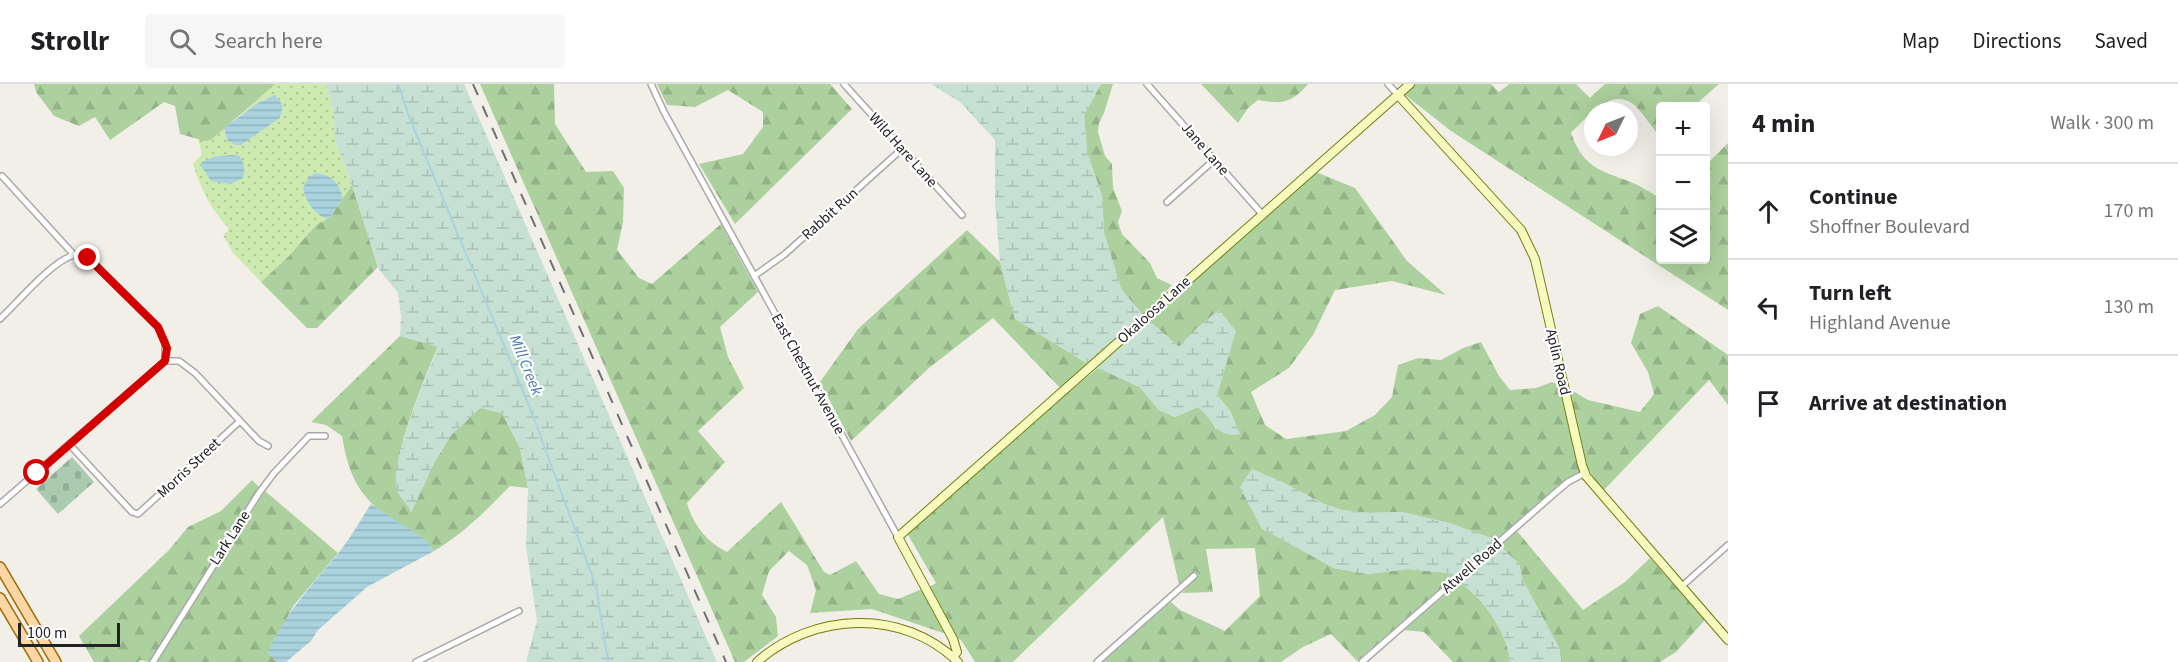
<!DOCTYPE html>
<html lang="en">
<head>
<meta charset="utf-8">
<style>
	:root { --surface:#fff; --page:#f6f6f6; --text:#202124; --muted:#757577; --line:#e0e0e0 }
	body { margin:0; font-family:"Source Sans 3",sans-serif; background:var(--page); color:var(--text) }
	.controls { position:absolute; right:18px; top:18px; display:grid; overflow:hidden; border-radius:6px; box-shadow:0 6px 24px #0002 }
	.controls button { width:54px; height:54px; display:grid; place-items:center; padding:0; border:0; border-bottom:2px solid var(--line); background:var(--surface); color:var(--text); font:30px sans-serif }
	.compass { position:absolute; left:1584px; top:18px; width:54px; height:54px; border-radius:50%; background:var(--surface); box-shadow:0 6px 24px #0002; rotate:227deg }
	.scale { position:absolute; left:18px; bottom:15px; width:102px; box-sizing:border-box; padding-left:6px; border:3px solid #222; border-top:0; font-size:16px; line-height:21px; white-space:nowrap; color:#222; -webkit-text-stroke:4px #fff; paint-order:stroke }
	.stop { position:absolute; width:18px; height:18px; margin:-14px; border:4px solid #d40000; border-radius:50%; background:#fff }
	.stop.end { background:#d40000; border-color:#fff; box-shadow:0 2px 6px #0008 }
	.list { margin:0; padding:0; list-style:none }
	h2 { display:flex; justify-content:space-between; align-items:center; height:78px; margin:0; padding:0 24px; font-size:26px }
	h2 small { font-size:20px; font-weight:400; color:var(--muted) }
	.list li { display:grid; grid-template-columns:39px 1fr auto; gap:18px; align-items:center; box-sizing:border-box; height:96px; padding:0 24px; border-top:2px solid var(--line) }
	.list b { display:block; font-size:22px; white-space:nowrap }
	.list p { margin:0; font-size:20px; white-space:nowrap; color:var(--muted) }
	.list em { font-size:20px; font-style:normal; color:var(--muted) }
	.icon { flex:none; width:33px; height:33px; fill:none; stroke:currentColor; stroke-width:2; stroke-linecap:round; stroke-linejoin:round }
	.map { position:relative; flex:none; width:1728px; height:578px; overflow:hidden }
	header { display:flex; align-items:center; gap:36px; box-sizing:border-box; height:84px; padding:0 30px; background:var(--surface); border-bottom:2px solid var(--line) }
	header strong { font-size:28px }
	nav { display:flex; gap:33px; margin-inline-start:auto; font-size:21px }
	.search { width:420px; height:54px; background:var(--page); display:flex; align-items:center; gap:15px; box-sizing:border-box; padding:0 21px; border-radius:6px; color:var(--muted); font-size:22px }
	main { display:flex }
	aside { flex:1; background:var(--surface) }
	.map>svg:first-child { display:block }
	.grass { fill:url(#grass-dots) }
	.forest { fill:url(#forest-firs) }
	.wetland { fill:url(#wetland-marsh) }
	.cemetery { fill:url(#cemetery-stones) }
	.water { fill:url(#water-rules) }
	.lines { fill:none; stroke-linecap:round; stroke-linejoin:round }
	.stream { stroke:#aad3df; stroke-width:2 }
	.street-casing { stroke:#a9a9a9; stroke-width:8 }
	.secondary-casing { stroke:#707d05; stroke-width:10 }
	.primary-casing { stroke:#a06b00; stroke-width:12 }
	.street { stroke:#fff; stroke-width:5 }
	.secondary { stroke:#f7fabf; stroke-width:8 }
	.primary { stroke:#fcd6a4; stroke-width:9 }
	.rail { stroke:#707070; stroke-width:2; stroke-dasharray:12 12; stroke-linecap:butt }
	.route { stroke:#d40000; stroke-width:8 }
	.labels { text-anchor:middle; dominant-baseline:central; stroke-width:4.5; stroke-linejoin:round; paint-order:stroke }
	.street-label { font-size:15px; fill:#222; stroke:#fff }
	.water-label { font-size:16px; font-style:italic; fill:#4a7aab; stroke:#fff }
</style>
</head>
<body>
<header>
<strong>Strollr</strong>
<div class="search"><svg class="icon" aria-label="search" viewBox="0 0 24 24"><circle cx="10" cy="10" r="6"/><path d="M15 15l6 6"/></svg>Search here</div>
<nav><a>Map</a><a>Directions</a><a>Saved</a></nav>
</header>
<main>
<div class="map">
<svg width="1728" height="578" viewBox="0 0 1728 578">
	<defs>
		<pattern id="grass-dots" width="8" height="8" patternUnits="userSpaceOnUse" patternTransform="scale(1.5)"><rect width="8" height="8" fill="#cdebb0"/><path d="M2 2h.1M6 6h.1" fill="none" stroke="#b0c997" stroke-width="1.8" stroke-linecap="round"/></pattern>
		<pattern id="forest-firs" width="22" height="20" patternUnits="userSpaceOnUse" patternTransform="scale(1.5)"><rect width="22" height="20" fill="#add19e"/><path d="M5 1l3.5 6h-7zM16 11l3.5 6h-7z" fill="#95b388"/></pattern>
		<pattern id="wetland-marsh" width="20" height="14" patternUnits="userSpaceOnUse" patternTransform="scale(1.5)"><rect width="20" height="14" fill="#c6e0d4"/><path d="M1 5h8M5 5V1M11 12h8M15 12V8" fill="none" stroke="#aac0b6"/></pattern>
		<pattern id="cemetery-stones" width="16" height="16" patternUnits="userSpaceOnUse" patternTransform="scale(1.5)"><rect width="16" height="16" fill="#aacbaf"/><path d="M2 7V4a2 2 0 0 1 4 0v3zM10 15v-3a2 2 0 0 1 4 0v3z" fill="#92ae96"/></pattern>
		<pattern id="water-rules" width="6" height="5" patternUnits="userSpaceOnUse" patternTransform="scale(1.5)"><rect width="6" height="5" fill="#aad3df"/><path d="M0 2.5h6" fill="none" stroke="#92b5bf"/></pattern>
	</defs>
	<rect width="100%" height="100%" fill="#f2efe9"/>
	<!-- grass -->
	<path class="grass" d="M275 0H326L334 29 335 56 352 101 343 114 337 98 324 134 326 135 316 141 289 172 261 198 233 169 223 151 229 145C211 125 201 106 193 80L202 70 198 55 211 56 224 44 227 56H248L280 34 283 22 267 14 236 34Z"/>
	<!-- forest -->
	<path class="forest" d="M34 0H275L211 56 205 57 180 50 175 22 164 18 110 56 95 33 79 42 54 32 36 8Z
		M480 0H554L555 40 586 88 613 87 624 104 623 138 617 166 639 194 652 200 721 140 758 208 720 243 728 273 744 304 698 347 725 378 687 419C693 441 707 458 727 468L781 418 824 488 830 491 856 477 879 510 898 515 922 505 946 550 872 525 810 529 816 506 807 481 789 467 769 487 762 511 776 533 778 552 744 578H735Z
		M657 0H830L852 25 735 140 699 80 743 70 763 43V28L728 6 695 23 667 21Z
		M1101 0H1113L1104 29 1099 39 1098 48 1105 72 1112 80 1113 104 1122 127 1118 138 1122 150 1150 179 1157 194 1172 201 1143 231 1121 205 1104 149 1102 112 1087 68 1084 31Z
		M1201 0H1308C1291 20 1281 20 1258 16L1248 24 1238 39Z
		M1415 0H1491L1499 8 1509 0H1576L1590 14 1605 0H1719L1694 22H1660V53C1654 46 1640 25 1633 20 1610 3 1587 34 1571 49 1584 84 1599 86 1631 98 1641 102 1651 109 1660 114V176H1706V81L1728 59V226L1451 47 1404 10Z
		M1316 88 1355 104 1407 177 1446 211 1392 197 1335 206 1313 251 1289 284 1251 308 1265 341 1286 355 1346 347 1375 331 1392 313 1398 281 1418 274 1441 276 1463 264 1481 258 1499 292 1510 306 1536 304 1552 298 1560 301 1580 388 1553 406 1495 458 1491 454 1449 439 1401 428 1369 429 1341 426 1324 420 1278 396 1240 403 1262 444 1334 484 1367 490 1408 485 1449 489 1454 493 1357 577 1331 550 1303 563 1281 578H1104L1106 574 1171 518 1180 526 1225 547 1260 512 1255 464 1206 465 1213 508 1182 509 1199 491 1195 487 1179 500 1163 433 1013 578H975L961 556 957 554 929 503 936 499 907 449 1051 322 1098 284 1140 303 1159 326 1175 333 1198 323 1208 332 1216 345 1231 328 1217 311 1235 247 1219 226 1196 245 1179 263 1148 236Z
		M352 101 378 183 317 244H307L261 198 289 172 316 141 330 133Z
		M967 146 1000 178 1015 235 1088 280 1061 305 993 234 929 284 851 357 820 298 858 245Z
		M1658 222 1728 271V321L1709 296 1603 407C1579 379 1576 339 1568 304L1588 316 1640 328 1654 310 1648 288 1631 259 1640 230Z
		M400 252 438 262C425 294 391 373 397 405 398 413 409 419 411 428L434 379 451 351 480 324 502 329 520 364 528 404 510 402C487 426 463 450 434 467 425 454 411 447 397 439 360 415 349 394 342 352L326 341 311 338Z
		M252 396 259 403 149 578 140 576 139 578H94L79 552 169 466 188 443 221 427Z
		M265 407 338 469 294 521 268 569 278 578H157Z
		M1517 447 1583 526 1625 498 1650 474 1705 536 1676 568 1660 578H1561L1559 564 1523 497 1519 480 1500 462Z
		M1460 498C1486 518 1505 545 1511 578H1453L1424 548 1404 546Z"/>
	<!-- wetland -->
	<path class="wetland" d="M326 0H464L717 578H526L537 537 526 462 528 404 520 364 502 329 480 324 451 351 434 379 411 429C409 420 399 414 397 406 389 378 427 292 438 263L400 252 401 232 398 209 379 185 352 101 335 56 334 29Z
		M931 0H1101L1084 31 1087 68 1102 112 1104 149 1121 205 1143 231 1088 280 1015 235 1000 178 995 118V56L960 18Z
		M1219 226 1236 247 1217 311 1231 328 1240 350C1216 355 1213 335 1198 323L1175 333 1159 326 1140 303 1098 284 1095 286 1094 284 1148 236 1179 263 1196 245Z
		M1252 385 1278 396 1324 420 1341 426 1369 429 1401 428 1449 439 1491 454 1495 458 1454 493 1449 489 1408 485 1367 490 1334 484 1262 445 1240 403Z
		M1500 462 1519 480 1523 497 1559 564 1561 578H1511C1505 545 1486 518 1460 498Z"/>
	<!-- cemetery -->
	<path class="cemetery" d="M72 373 94 398 58 430 36 405Z"/>
	<!-- water -->
	<path class="water" d="M275 11 283 22 280 34 241 61H235L227 56 224 44 258 19Z
		M231 71 239 72C245 78 245 86 243 94L230 100 211 97 201 82 202 78 213 73Z
		M315 89C332 91 339 98 343 114L330 133 326 135C313 128 306 118 303 104L308 94Z
		M371 420 427 457 434 467 367 503 318 546 311 557 286 578H278L268 569C285 529 313 500 340 467 352 452 361 435 371 420Z"/>
	<g class="lines">
		<!-- stream -->
		<path class="stream" d="M398 0 410 35 530 324 596 502 608 578"/>
		<defs>
			<path id="street" d="M651 0 664 28 898 453
				M844 0 962 131
				M1147 0 1262 130
				M1388 0 1398 11
				M2 92 74 171 89 174 158 243 165 258V277
				M1167 118 1214 76
				M754 192 785 170 902 65
				M0 235C18 218 52 177 74 171
				M165 277H179L195 289 259 357 268 362
				M70 361 132 428 138 430 240 337
				M0 420 165 277
				M1681 503 1728 461
				M153 578 259 409 274 389 309 352H325
				M416 578 519 527
				M1097 578 1194 492
				M1362 578 1555 409 1568 398 1585 389"/>
			<path id="secondary" d="M1398 11 1521 146 1535 175 1582 381 1586 392 1728 556
				M953 573 957 568 953 555 898 453 1410 0
				M757 578C813 528 903 524 958 578"/>
			<path id="primary" d="M0 483 56 578
				M0 514 38 578"/>
		</defs>
		<!-- street casing -->
		<use href="#street" class="street-casing"/>
		<!-- secondary casing -->
		<use href="#secondary" class="secondary-casing"/>
		<!-- primary casing -->
		<use href="#primary" class="primary-casing"/>
		<!-- street -->
		<use href="#street" class="street"/>
		<!-- secondary -->
		<use href="#secondary" class="secondary"/>
		<!-- primary -->
		<use href="#primary" class="primary"/>
		<!-- rail -->
		<path class="rail" d="M473 0 726 578"/>
	</g>
	<g class="lines">
		<!-- route -->
		<path class="route" d="M37 389 165 277 167 264 158 243 88 174"/>
	</g>
	<g class="labels">
		<!-- street labels -->
		<g class="street-label">
			<text transform="translate(1205 65) rotate(49)">Jane Lane</text>
			<text transform="translate(903 66) rotate(48)">Wild Hare Lane</text>
			<text transform="translate(830 130) rotate(-42)">Rabbit Run</text>
			<text transform="translate(1154 226) rotate(-42)">Okaloosa Lane</text>
			<text transform="translate(1558 278) rotate(77)">Aplin Road</text>
			<text transform="translate(808 290) rotate(61)">East Chestnut Avenue</text>
			<text transform="translate(189 384) rotate(-43)">Morris Street</text>
			<text transform="translate(230 454) rotate(-57)">Lark Lane</text>
			<text transform="translate(1472 482) rotate(-41)">Atwell Road</text>
		</g>
		<!-- water labels -->
		<g class="water-label">
			<text transform="translate(526 281) rotate(68)">Mill Creek</text>
		</g>
	</g>
</svg>
<div class="controls">
<button>+</button>
<button>−</button>
<button><svg class="icon" aria-label="layers" viewBox="0 0 24 24"><path d="M12 4l9 5-9 5-9-5zM3 14l9 5 9-5"/></svg></button>
</div>
<svg class="compass" viewBox="-18 -18 36 36"><path d="M0-13l5 13h-10z" fill="#e53935"/><path d="M0 13l5-13h-10z" fill="#757577"/></svg>
<div class="scale">100 m</div>
<div class="stop" style="left:37px;top:389px"></div>
<div class="stop end" style="left:88px;top:174px"></div>
</div>
<aside>
<h2>4 min<small>Walk · 300 m</small></h2>
<ul class="list">
<li><svg class="icon" aria-label="ahead" viewBox="0 0 24 24"><path d="M12 20V5M6 11l6-6 6 6"/></svg><div><b>Continue</b><p>Shoffner Boulevard</p></div><em>170 m</em></li>
<li><svg class="icon" aria-label="left" viewBox="0 0 24 24"><path d="M17 20v-9H6M10 6l-5 5 5 5"/></svg><div><b>Turn left</b><p>Highland Avenue</p></div><em>130 m</em></li>
<li><svg class="icon" aria-label="arrive" viewBox="0 0 24 24"><path d="M6 21V4h12l-3 4 3 4H6"/></svg><div><b>Arrive at destination</b></div></li>
</ul>
</aside>
</main>
</body>
</html>
